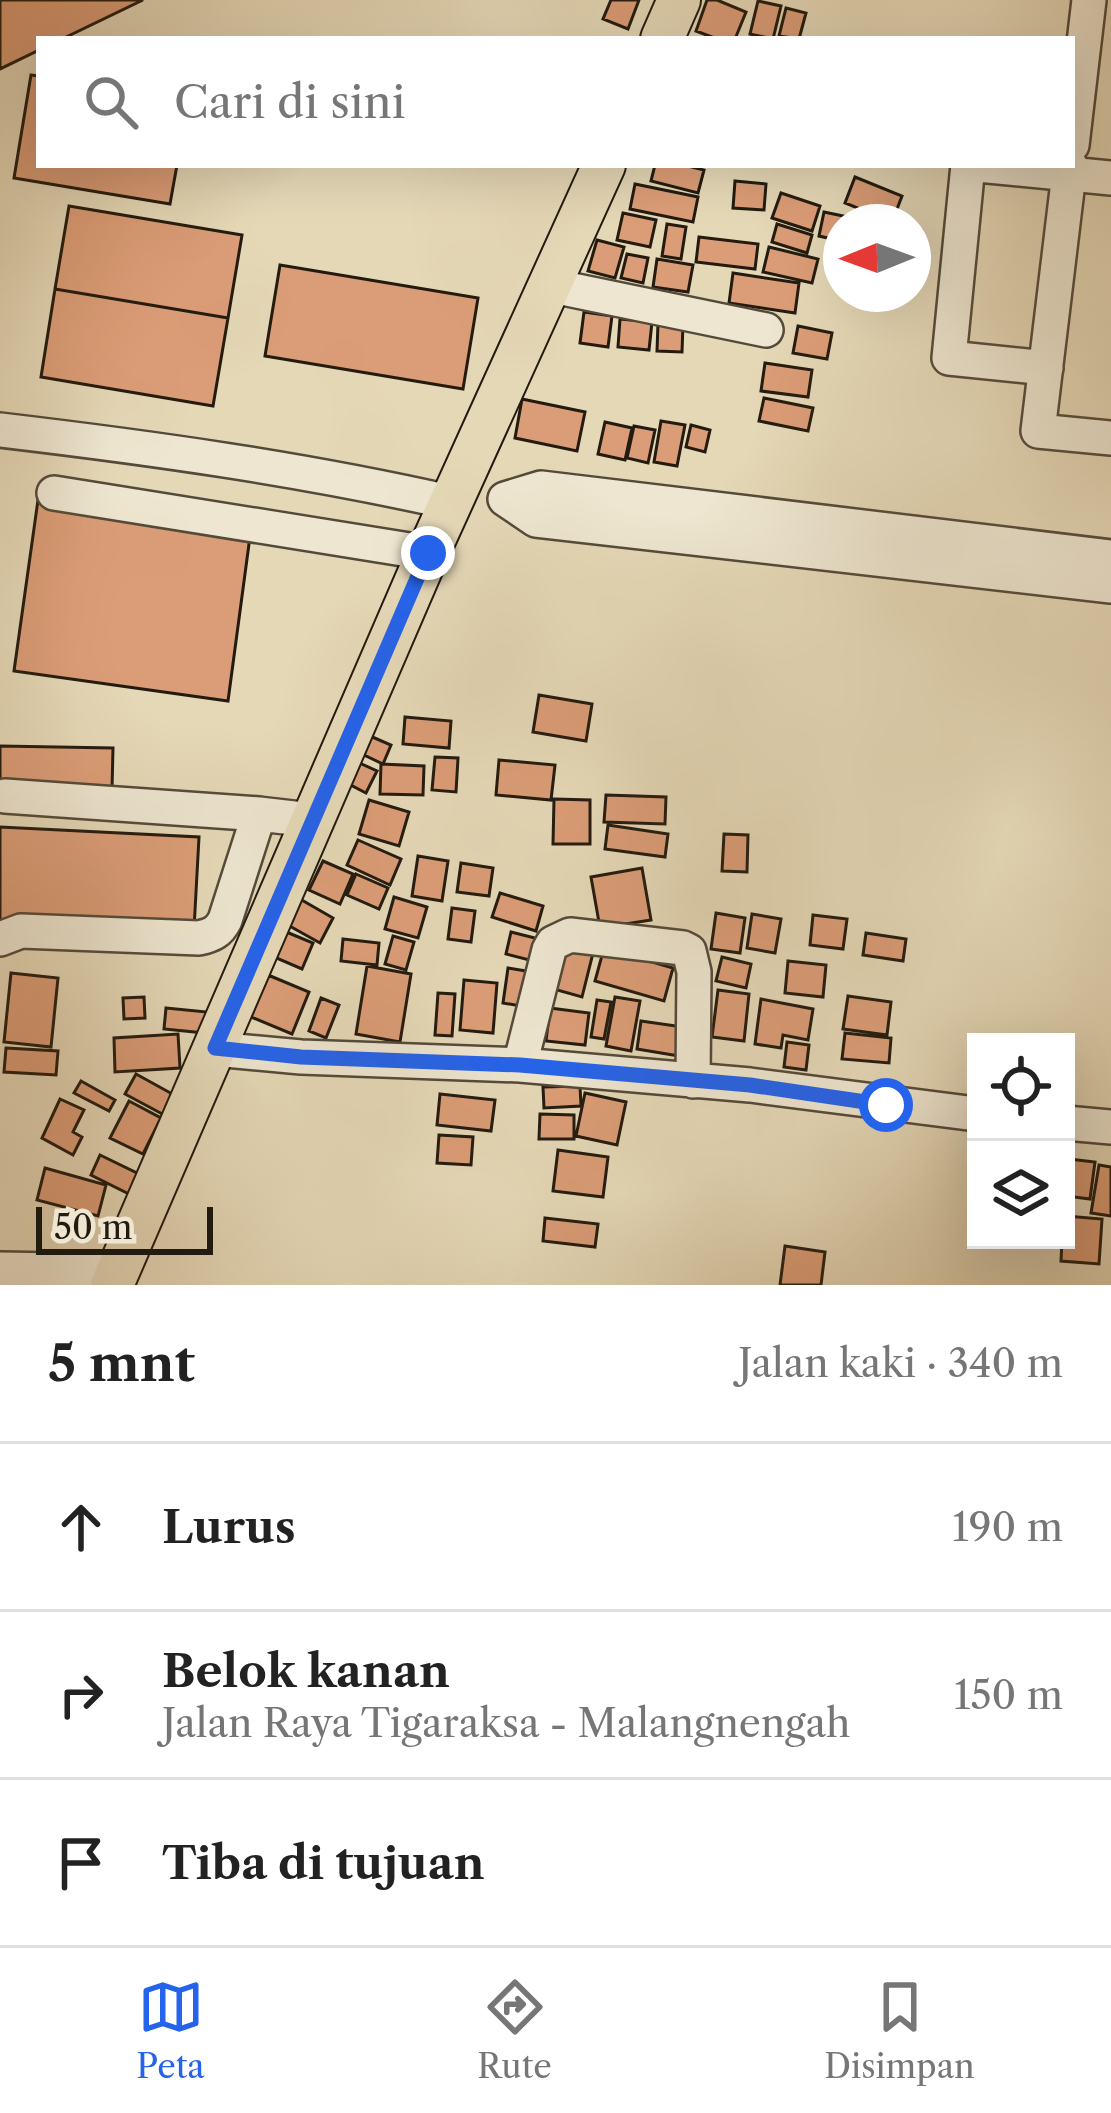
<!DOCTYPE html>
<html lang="id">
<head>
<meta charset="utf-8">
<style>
	:root { --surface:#fff; --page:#f6f6f6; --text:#222; --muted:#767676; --line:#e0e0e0; --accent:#2563eb }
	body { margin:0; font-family:"Libre Caslon Text",serif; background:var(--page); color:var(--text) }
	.controls { position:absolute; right:36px; bottom:36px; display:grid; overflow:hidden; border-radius:0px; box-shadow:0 12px 48px #0002 }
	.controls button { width:108px; height:108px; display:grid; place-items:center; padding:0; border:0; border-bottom:3px solid var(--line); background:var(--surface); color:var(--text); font:60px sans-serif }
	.compass { position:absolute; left:823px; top:204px; width:108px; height:108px; border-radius:50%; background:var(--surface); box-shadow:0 12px 48px #0002; rotate:269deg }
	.scale { position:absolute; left:36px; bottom:30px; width:177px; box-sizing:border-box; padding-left:12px; border:6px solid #231b10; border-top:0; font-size:33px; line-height:42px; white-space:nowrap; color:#231b10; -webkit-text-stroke:9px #eee6d0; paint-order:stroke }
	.stop { position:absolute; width:36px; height:36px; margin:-27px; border:9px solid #2563eb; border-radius:50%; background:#fff }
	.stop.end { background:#2563eb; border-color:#fff; box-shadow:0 3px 12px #0008 }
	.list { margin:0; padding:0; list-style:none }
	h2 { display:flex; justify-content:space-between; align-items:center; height:156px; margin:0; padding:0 48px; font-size:51px }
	h2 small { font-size:39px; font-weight:400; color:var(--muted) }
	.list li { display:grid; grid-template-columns:78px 1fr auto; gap:36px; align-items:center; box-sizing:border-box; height:168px; padding:0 48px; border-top:3px solid var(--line) }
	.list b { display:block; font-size:45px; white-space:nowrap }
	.list p { margin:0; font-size:39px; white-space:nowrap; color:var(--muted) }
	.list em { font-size:39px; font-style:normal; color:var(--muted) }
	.icon { flex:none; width:66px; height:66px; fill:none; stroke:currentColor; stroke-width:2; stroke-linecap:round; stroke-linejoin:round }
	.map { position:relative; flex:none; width:1111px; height:1285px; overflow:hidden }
	.search { position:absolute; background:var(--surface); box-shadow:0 12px 48px #0002; left:36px; right:36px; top:36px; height:132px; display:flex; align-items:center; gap:30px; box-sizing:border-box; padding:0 42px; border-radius:0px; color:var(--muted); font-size:45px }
	.sheet { height:660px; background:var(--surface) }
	nav { display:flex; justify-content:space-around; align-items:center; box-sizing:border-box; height:168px; border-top:3px solid var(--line); background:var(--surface); font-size:33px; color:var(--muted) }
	nav a { display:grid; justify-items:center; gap:6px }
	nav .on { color:var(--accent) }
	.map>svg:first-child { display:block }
	.building { fill:#db9d77; stroke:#231b10; stroke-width:3 }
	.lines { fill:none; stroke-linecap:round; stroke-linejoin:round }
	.minor-casing { stroke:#544a3a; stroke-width:38 }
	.major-casing { stroke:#231b10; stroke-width:46 }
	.minor { stroke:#eee6d0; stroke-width:33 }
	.major { stroke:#e5d8b7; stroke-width:42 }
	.route { stroke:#2563eb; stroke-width:15 }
</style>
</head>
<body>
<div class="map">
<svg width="1111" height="1285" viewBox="0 0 1111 1285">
	<rect width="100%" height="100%" fill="#e5d8b7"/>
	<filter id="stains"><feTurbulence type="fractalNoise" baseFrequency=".00167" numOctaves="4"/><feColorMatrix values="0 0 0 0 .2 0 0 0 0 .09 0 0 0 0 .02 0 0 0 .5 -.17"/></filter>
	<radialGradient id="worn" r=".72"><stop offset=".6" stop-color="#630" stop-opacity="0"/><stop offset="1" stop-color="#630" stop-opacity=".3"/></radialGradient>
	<!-- building -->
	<path class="building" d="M0 0H143L62 39H39V50L0 69Z
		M611 0H639L628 29 603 19Z
		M707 0H717L746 12 735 39H717L696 31Z
		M758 1 781 6 773 39 750 34Z
		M786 8 806 13 799 39 779 36Z
		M31 75 39 76V165H177L170 204 14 178Z
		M655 165H684L704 170 698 193 651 181Z
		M855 177 902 196 892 222 845 203Z
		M735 181 766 184 764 210 733 208Z
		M635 184 698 197 693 222 630 209Z
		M781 193 820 206 812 231 772 218Z
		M69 206 242 235 228 318 55 289Z
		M824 212 872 222H841V241L819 236Z
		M623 213 656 220 650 247 617 240Z
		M667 224 686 227 681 259 662 256Z
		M777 224 812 235 807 253 772 242Z
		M699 237 758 244 755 269 696 262Z
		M597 240 624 247 615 278 588 271Z
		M769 247 818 259 812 283 763 272Z
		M627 254 648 258 643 283 621 278Z
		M657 259 693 265 688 292 653 287Z
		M280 265 478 298 463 389 265 356Z
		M733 273 799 283 795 313 729 303Z
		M55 289 228 318 213 406 41 377Z
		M584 312 612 316 608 347 580 343Z
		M620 319 652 322 649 350 618 347Z
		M658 323 683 324 682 352 657 351Z
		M798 326 832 333 827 359 793 353Z
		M765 363 812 370 808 397 761 391Z
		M764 398 813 408 808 431 759 421Z
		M522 399 585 412 577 451 515 438Z
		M661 421 685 425 677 466 654 462Z
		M605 422 632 428 625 460 598 454Z
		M691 425 710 430 705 452 686 447Z
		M634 426 655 430 648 463 627 458Z
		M38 500 251 529 228 701 14 671Z
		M539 695 592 704 586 741 533 732Z
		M405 717 451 721 449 748 403 744Z
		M370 736 391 745 383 764 362 754Z
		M0 746 113 748 112 789 0 787Z
		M435 757 458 758 456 792 432 790Z
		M499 760 555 765 551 800 496 795Z
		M355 761 377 771 366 793 345 782Z
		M381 764 424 766 423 795 380 794Z
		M606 795 666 797 665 824 604 822Z
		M554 799 590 800V844H553Z
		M369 800 409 812 399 846 359 834Z
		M608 825 668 834 665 857 605 849Z
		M0 827 199 837 194 929 0 920Z
		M724 834 748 835 747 872 722 871Z
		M358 840 401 859 390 885 347 865Z
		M418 856 448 861 442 901 412 896Z
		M323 861 353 874 340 904 309 890Z
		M461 863 493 868 489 896 457 892Z
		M642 868 651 920 600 928 591 877Z
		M356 874 388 888 379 909 347 895Z
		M500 893 543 906 536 931 492 917Z
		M394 897 427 907 418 938 385 929Z
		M300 899 333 918 320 943 286 924Z
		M452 908 475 911 471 942 448 939Z
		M716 913 745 918 740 953 711 949Z
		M752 914 781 919 775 953 747 948Z
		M813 915 847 919 843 949 810 945Z
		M284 931 313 943 302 969 274 957Z
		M511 932 543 940 537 962 506 954Z
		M866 933 906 939 903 961 863 955Z
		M393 936 414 942 406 970 385 964Z
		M343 939 379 943 377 965 341 961Z
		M561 945 593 953 582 997 550 988Z
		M604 948 673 968 664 1001 595 981Z
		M722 957 751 964 746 988 716 981Z
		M788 961 826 965 823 997 785 993Z
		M367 966 411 974 400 1042 356 1034Z
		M508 968 532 972 527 1007 503 1003Z
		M11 973 58 978 51 1047 4 1042Z
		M268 975 309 992 292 1034 251 1017Z
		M464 980 497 983 493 1033 460 1030Z
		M718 990 749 994 744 1041 712 1037Z
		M438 993 455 994 452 1036 435 1035Z
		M848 996 891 1002 887 1035 843 1029Z
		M144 997 145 1018 124 1019 123 998Z
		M615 997 640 1001 631 1051 606 1046Z
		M321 998 339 1005 326 1038 309 1031Z
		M761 999 813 1009 808 1040 783 1035 781 1048 755 1044Z
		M597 1000 611 1002 604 1039 591 1037Z
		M166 1008 207 1012 205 1033 164 1029Z
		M550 1008 589 1013 585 1045 546 1041Z
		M641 1021 683 1027 679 1056 637 1049Z
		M845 1033 891 1038 889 1063 842 1059Z
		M178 1034 180 1068 115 1072 114 1038Z
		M787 1042 809 1045 806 1070 784 1067Z
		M6 1048 58 1051 56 1075 4 1072Z
		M136 1074 176 1096 166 1116 125 1094Z
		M81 1081 115 1100 109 1111 74 1093Z
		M580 1086 581 1106 544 1108 543 1087Z
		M585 1093 626 1102 617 1145 576 1136Z
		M440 1094 495 1100 491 1131 437 1125Z
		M60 1099 84 1110 73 1132 82 1137 73 1155 42 1138Z
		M129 1101 161 1118 143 1154 110 1138Z
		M540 1114 574 1115V1139H539Z
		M439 1135 473 1137 471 1165 437 1163Z
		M558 1150 608 1157 603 1197 553 1191Z
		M100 1155 141 1175 131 1195 91 1175Z
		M1069 1159 1095 1162 1090 1199 1066 1196Z
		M1099 1165 1111 1167V1216L1091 1213Z
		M45 1168 106 1185 98 1216 37 1200Z
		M1066 1216 1102 1219 1099 1264 1061 1261 1062 1240H1066Z
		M545 1218 598 1224 595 1247 543 1241Z
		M785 1246 825 1252 821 1285H780Z"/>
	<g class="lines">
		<defs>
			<path id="minor" d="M1072 145 1089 0
				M968 165 949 358 1046 368
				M978 165 1111 178
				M1070 165 1038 431 1111 438
				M548 285 766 330
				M0 430C152 448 303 469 453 503
				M54 493 428 553
				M1111 557 541 488 505 499 536 520 1111 586
				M5 796 259 814
				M0 939 21 931 199 938C212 935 219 932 225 920L259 814 311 820
				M215 1049 301 1057 520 1065 750 1085 976 1114
				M520 1065 549 950 553 943 570 935 683 948 689 951 694 972 693 1081
				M1066 1123 1111 1127
				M0 1269 119 1271"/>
			<path id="major" d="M662 39 679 0
				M112 1285 428 553 604 165"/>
		</defs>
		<!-- minor casing -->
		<use href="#minor" class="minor-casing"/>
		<!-- major casing -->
		<use href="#major" class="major-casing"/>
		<!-- minor -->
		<use href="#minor" class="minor"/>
		<!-- major -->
		<use href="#major" class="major"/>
	</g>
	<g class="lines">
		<!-- route -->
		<path class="route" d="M428 553 215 1048 301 1057 520 1065 750 1085 886 1105"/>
	</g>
	<rect width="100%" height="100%" filter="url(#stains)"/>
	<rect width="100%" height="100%" fill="url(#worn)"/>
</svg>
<div class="controls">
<button><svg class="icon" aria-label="locate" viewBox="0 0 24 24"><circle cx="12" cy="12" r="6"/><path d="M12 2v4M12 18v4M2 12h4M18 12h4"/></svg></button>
<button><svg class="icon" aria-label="layers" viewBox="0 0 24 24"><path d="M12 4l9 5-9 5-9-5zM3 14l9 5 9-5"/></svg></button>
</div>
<svg class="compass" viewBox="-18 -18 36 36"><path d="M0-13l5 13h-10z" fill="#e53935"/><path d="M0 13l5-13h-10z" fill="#767676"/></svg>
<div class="scale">50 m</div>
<div class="stop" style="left:886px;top:1105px"></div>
<div class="stop end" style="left:428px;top:553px"></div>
<div class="search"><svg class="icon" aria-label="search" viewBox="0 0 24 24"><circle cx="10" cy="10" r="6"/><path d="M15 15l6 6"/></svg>Cari di sini</div>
</div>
<section class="sheet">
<h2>5 mnt<small>Jalan kaki · 340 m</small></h2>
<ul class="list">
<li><svg class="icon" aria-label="ahead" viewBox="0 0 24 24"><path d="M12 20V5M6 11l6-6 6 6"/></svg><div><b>Lurus</b></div><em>190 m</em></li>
<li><svg class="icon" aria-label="right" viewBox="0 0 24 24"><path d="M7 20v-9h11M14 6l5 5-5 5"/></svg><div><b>Belok kanan</b><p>Jalan Raya Tigaraksa - Malangnengah</p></div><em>150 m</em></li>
<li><svg class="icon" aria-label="arrive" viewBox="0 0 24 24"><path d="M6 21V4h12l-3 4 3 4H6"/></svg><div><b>Tiba di tujuan</b></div></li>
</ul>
</section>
<nav>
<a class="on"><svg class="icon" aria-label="map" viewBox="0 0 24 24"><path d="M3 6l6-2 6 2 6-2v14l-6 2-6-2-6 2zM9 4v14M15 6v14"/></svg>Peta</a>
<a><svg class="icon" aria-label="directions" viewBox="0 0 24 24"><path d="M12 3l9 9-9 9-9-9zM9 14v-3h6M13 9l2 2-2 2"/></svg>Rute</a>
<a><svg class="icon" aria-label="saved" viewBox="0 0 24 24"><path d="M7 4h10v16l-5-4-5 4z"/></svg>Disimpan</a>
</nav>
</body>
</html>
